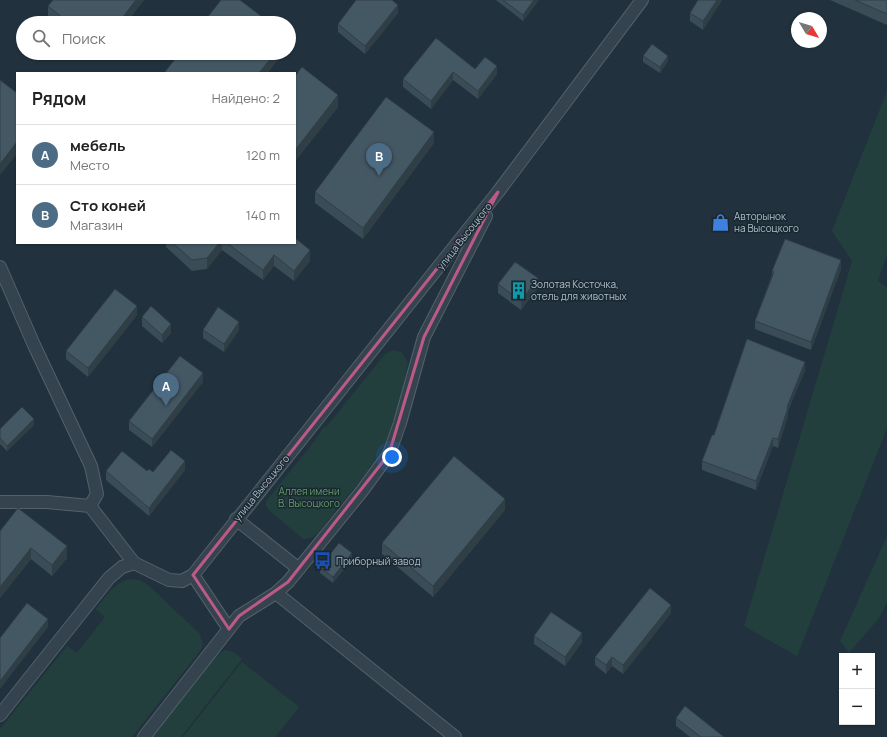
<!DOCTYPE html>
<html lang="ru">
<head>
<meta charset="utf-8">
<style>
	:root { --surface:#fff; --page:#f2f2f2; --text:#222; --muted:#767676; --line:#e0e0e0; --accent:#4c6c85 }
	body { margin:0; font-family:Manrope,sans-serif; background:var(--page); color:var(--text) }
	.controls { position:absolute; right:12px; bottom:12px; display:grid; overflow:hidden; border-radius:0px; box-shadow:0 1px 3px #0004 }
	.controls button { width:36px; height:36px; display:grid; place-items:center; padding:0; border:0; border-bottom:1px solid var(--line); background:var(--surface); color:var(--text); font:20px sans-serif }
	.compass { position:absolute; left:791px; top:12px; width:36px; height:36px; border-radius:50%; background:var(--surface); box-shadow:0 1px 3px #0004; rotate:128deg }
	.you { position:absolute; left:392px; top:457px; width:14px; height:14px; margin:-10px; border:3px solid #fff; border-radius:50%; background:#1a73e8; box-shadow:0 0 0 6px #1a73e833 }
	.badge { display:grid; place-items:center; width:26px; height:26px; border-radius:50%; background:var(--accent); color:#fff; font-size:13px; font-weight:700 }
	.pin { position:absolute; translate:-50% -33px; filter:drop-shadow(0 1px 2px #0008) }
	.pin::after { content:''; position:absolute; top:21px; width:14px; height:12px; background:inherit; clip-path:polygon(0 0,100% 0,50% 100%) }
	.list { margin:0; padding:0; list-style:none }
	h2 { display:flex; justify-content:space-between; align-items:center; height:52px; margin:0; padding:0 16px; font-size:17px }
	h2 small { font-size:13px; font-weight:400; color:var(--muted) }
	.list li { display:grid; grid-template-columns:26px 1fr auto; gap:12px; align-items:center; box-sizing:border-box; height:60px; padding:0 16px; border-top:1px solid var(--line) }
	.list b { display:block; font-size:15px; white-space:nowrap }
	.list p { margin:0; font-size:13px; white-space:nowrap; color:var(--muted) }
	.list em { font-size:13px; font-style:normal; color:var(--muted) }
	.icon { flex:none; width:22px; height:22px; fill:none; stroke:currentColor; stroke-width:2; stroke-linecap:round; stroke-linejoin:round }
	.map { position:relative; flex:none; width:887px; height:737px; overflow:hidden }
	.search { position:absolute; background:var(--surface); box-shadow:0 1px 3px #0004; left:16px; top:16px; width:280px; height:44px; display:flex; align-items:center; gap:10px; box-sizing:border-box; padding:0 14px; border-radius:22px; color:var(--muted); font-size:15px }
	.panel { position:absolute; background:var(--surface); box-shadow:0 1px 3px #0004; left:16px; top:72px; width:280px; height:172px; border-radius:0px }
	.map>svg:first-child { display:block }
	.green { fill:#233f3d }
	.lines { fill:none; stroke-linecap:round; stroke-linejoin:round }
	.street-casing { stroke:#53616b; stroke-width:14 }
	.street { stroke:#35434e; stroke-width:12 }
	.wall { fill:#3a4c56 }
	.shaded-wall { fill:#303e46 }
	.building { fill:#445864; stroke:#303e46 }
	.marked { fill:none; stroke:#bb5a87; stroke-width:3; stroke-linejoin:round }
	.labels { text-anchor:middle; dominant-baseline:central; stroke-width:3; stroke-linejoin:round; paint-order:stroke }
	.poi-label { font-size:10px; fill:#b0bec9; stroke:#1a2832; text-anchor:start }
	.street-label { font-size:10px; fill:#b0bec9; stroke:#1a2832 }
	.park-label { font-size:10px; fill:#659c68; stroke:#1a2832 }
</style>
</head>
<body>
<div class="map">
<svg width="887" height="737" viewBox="0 0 887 737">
	<rect width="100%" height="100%" fill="#21323e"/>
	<!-- green -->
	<path class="green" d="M887 91V254L878 281 887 287V428L797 656 744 626 852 261 832 231Z
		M393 350 401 352 408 362C405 383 393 429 383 447 367 476 338 507 318 533L311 538 303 539 269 510 266 506V501L314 442 323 428 327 426 385 354Z
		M887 536V602L879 618 849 653 840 641Z
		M131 579 140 580 148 585 199 633 203 644 200 651 132 737H0V729L67 646 77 653 105 617 96 609C106 596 114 582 131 579Z
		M225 650 234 652 242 659 181 737H151C168 716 204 661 225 650Z
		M242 662 299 707 275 737H183Z"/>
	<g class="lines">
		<defs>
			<path id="street" d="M0 267 34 345 91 466 97 494 90 506 134 563
				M0 502H47L90 506
				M236 519 299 569
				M193 575 229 629
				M276 593 455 737
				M0 715 109 578 122 567 134 563 169 580 182 581 193 575 498 192 642 0
				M144 737 239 616 276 593 288 582 362 491 389 454 400 423 424 337 486 216"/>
		</defs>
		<!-- street casing -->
		<use href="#street" class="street-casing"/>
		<!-- street -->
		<use href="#street" class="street"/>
	</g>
	<!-- wall -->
	<path class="wall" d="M53 0H144L126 23H55L48 17V6Z
		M496 0H539L523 21Z
		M722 0 703 30 690 21V13Z
		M830 0H887V25Z
		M398 13 365 54 338 32V24Z
		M93 53H103L99 58Z
		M643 56 668 61 660 73 643 62Z
		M475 69 497 74 478 99 453 80 431 109 403 87V79Z
		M295 76 338 107 296 160 295 159Z
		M434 143 363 239 315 203V192Z
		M166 243H295L310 261 294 281 274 266 263 280 222 250 207 269 192 271 166 247Z
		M841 269 811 350 755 329V321L772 275V271Z
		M498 284 538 287 521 310 498 293Z
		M137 315 88 377 66 359V351Z
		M142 317 171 333 162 343 142 326Z
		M203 330H239L224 352 203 338Z
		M805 370 788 411V416L778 448 773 446 756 490 702 470V461L714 435Z
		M203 382 152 447 129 430V421Z
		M34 425 7 451 0 444V429Z
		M185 470 149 516 106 480V471H147L153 472Z
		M505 510 433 597 382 554V543Z
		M0 531 67 558 52 576 31 559 0 598Z
		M352 559 333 583 320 573V567Z
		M671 613 623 674 612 666 606 674 595 665V657Z
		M534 636 582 642 565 666 534 644Z
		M676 718 724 737H690L676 726Z"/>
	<!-- shaded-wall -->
	<path class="shaded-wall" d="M136 0H144L126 23H118Z
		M534 0H539L523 21V15Z
		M717 0H722L703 30V21Z
		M398 5V13L365 54V46Z
		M99 53H103L99 58Z
		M275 53H283L268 73H259Z
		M668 56V61L660 73V67Z
		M497 66V74L478 99V91Z
		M453 72V80L431 109V101Z
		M338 95V107L296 160V149Z
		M434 132V143L363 239V228Z
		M17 142V154L0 175V164Z
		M219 243H222V250L207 269V258Z
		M310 250V261L294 281V271Z
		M274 255V266L263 280V270Z
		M841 260V269L811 350V342Z
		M538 278V287L521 310V301Z
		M137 306V315L88 377V368Z
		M239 322V330L224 352V344Z
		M171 324V333L162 343V335Z
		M805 362V370L788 411V416L778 448V439L787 407Z
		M203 373V382L152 447V439Z
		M34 419V425L7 451V446Z
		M773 438V446L756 490V481Z
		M185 461V470L149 516V508Z
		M505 499V510L433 597V586Z
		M67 546V558L52 576V565Z
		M31 548V559L0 598V587Z
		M352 553V559L333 583V577Z
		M671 605V613L623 674V665Z
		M48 619V627L0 689V681Z
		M582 633V642L565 666V657Z
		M612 657V666L606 674V665Z"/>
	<!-- building -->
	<path class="building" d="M53 0H136L118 23H69L48 6Z
		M221 0H240L270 23H203Z
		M356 0H392L398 5 365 46 338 24Z
		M503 0H534L523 15Z
		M698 0H717L703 21 690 13Z
		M855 0H887V14Z
		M436 38 475 69 485 57 497 66 478 91 453 72 431 101 403 79Z
		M652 44 668 56 660 67 643 56Z
		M180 53H275L259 73H164Z
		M302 67 338 95 296 149 295 148V76Z
		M0 80 17 93V142L0 164Z
		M386 97 434 132 363 228 315 192Z
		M295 238 310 250 294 271 274 255 263 270 227 243H295Z
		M785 239 841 260 811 342 755 321 774 272 772 271Z
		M173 243H219L207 258 192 260Z
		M515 262 538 278 521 301 498 284Z
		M115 289 137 306 88 368 66 351Z
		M151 306 171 324 162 335 142 317Z
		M218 307 239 322 224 344 203 330Z
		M747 339 805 362 787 407H788L778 439 773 438 756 481 702 461 712 435H714Z
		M180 356 203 373 152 439 129 421Z
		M22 407 34 419 7 446 0 438V429Z
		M171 450 185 461 149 508 106 471 122 451 147 471 149 469 153 472Z
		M454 456 505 499 433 586 382 543Z
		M18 508 67 546 52 565 31 548 0 587V531Z
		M339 543 352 553 333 577 320 567Z
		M650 588 671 605 623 665 612 657 606 665 595 657Z
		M27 603 48 619 0 681V638Z
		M551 612 582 633 565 657 534 636Z
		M685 706 724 737H701L676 718Z"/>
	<!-- marked area -->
	<path class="marked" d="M498 192 424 337 389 454 288 582 239 616 229 629 193 575Z"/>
	<!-- icons -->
	<defs>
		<symbol id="shop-bare" viewBox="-9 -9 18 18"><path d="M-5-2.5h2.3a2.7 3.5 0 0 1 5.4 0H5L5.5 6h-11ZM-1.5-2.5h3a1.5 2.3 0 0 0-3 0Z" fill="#3f7fe0" stroke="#1a2832" stroke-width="2.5" paint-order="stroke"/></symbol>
		<symbol id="building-bare" viewBox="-9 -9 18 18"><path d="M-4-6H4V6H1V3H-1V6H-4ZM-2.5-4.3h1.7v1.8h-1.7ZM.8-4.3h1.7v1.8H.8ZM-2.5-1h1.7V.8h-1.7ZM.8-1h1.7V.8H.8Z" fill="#0f9aa8" stroke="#1a2832" stroke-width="2.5" paint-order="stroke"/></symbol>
		<symbol id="bus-bare" viewBox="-9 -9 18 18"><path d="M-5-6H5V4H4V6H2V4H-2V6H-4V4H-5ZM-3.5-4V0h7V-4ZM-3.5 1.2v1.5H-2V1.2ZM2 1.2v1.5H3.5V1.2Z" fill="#1a4fb4" stroke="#1a2832" stroke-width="2.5" paint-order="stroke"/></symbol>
	</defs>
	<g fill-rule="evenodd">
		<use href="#shop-bare" x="708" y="210" width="25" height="25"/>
		<use href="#building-bare" x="506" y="278" width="25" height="25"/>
		<use href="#bus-bare" x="310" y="548" width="25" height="25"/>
	</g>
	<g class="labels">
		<!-- poi labels -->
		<g class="poi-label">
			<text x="734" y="216">Авторынок<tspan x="734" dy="12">на Высоцкого</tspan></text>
			<text x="531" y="284">Золотая Косточка,<tspan x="531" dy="12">отель для животных</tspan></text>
			<text x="336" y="561">Приборный завод</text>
		</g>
		<!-- street labels -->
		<g class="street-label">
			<text transform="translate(464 236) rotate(-52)">улица Высоцкого</text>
			<text transform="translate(261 488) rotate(-51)">улица Высоцкого</text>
		</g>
		<!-- park labels -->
		<g class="park-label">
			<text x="309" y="491">Аллея имени<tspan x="309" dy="12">В. Высоцкого</tspan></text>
		</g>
	</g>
</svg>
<div class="controls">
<button>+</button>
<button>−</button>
</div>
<svg class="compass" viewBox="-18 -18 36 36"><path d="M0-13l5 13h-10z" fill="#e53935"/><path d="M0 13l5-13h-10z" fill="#767676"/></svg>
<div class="you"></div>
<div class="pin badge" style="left:166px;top:406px">A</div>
<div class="pin badge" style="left:379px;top:176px">B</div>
<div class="search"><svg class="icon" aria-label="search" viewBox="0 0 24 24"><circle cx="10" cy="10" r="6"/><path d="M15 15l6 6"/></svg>Поиск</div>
<section class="panel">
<h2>Рядом<small>Найдено: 2</small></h2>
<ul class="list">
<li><span class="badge">A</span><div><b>мебель</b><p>Место</p></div><em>120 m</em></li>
<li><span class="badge">B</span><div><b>Сто коней</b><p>Магазин</p></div><em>140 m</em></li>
</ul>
</section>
</div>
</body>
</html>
